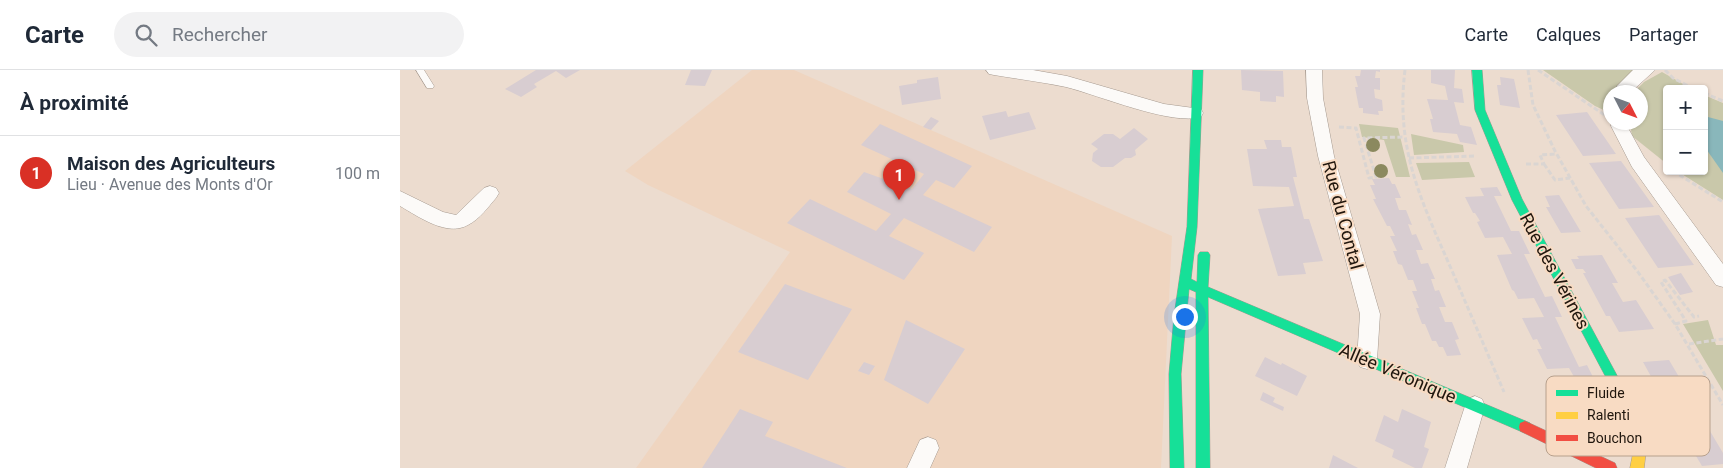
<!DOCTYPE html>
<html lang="fr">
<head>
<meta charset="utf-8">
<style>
	:root { --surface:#fff; --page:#f2f2f3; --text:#1f2937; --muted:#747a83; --line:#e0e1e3; --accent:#d93025 }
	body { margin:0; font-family:Roboto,sans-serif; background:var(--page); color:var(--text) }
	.controls { position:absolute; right:15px; top:15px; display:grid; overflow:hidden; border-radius:5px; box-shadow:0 1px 4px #0004 }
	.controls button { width:45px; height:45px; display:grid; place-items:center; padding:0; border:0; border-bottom:1px solid var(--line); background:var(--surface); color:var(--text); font:25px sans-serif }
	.compass { position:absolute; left:1203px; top:15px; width:45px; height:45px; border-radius:50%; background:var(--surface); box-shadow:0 1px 4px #0004; rotate:132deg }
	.you { position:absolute; left:784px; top:246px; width:18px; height:18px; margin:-12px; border:4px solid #fff; border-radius:50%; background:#1a73e8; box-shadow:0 0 0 8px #1a73e833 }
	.badge { display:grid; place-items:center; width:32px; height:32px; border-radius:50%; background:var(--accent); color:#fff; font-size:16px; font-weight:700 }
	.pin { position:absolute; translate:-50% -41px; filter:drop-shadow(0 1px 2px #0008) }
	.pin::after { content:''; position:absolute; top:26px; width:18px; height:15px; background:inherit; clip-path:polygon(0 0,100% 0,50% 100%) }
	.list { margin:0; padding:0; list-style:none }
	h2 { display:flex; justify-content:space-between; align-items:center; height:65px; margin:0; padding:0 20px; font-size:21px }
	h2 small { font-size:16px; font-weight:400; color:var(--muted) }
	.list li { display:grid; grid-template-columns:32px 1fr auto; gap:15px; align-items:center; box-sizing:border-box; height:75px; padding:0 20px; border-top:1px solid var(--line) }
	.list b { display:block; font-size:19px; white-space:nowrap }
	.list p { margin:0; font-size:16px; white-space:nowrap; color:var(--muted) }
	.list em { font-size:16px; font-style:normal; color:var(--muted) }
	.icon { flex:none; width:28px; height:28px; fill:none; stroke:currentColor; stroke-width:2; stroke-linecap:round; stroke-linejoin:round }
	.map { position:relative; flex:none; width:1323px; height:398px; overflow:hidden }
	header { display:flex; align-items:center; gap:30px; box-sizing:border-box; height:70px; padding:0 25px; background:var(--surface); border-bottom:1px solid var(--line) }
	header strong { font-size:24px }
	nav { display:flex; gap:28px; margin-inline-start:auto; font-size:18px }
	.search { width:350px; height:45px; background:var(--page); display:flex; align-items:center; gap:12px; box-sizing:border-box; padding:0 18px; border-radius:28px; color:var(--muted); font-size:19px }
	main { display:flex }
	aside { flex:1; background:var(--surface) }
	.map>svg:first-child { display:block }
	.built { fill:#efd5c0 }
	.green { fill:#c9c8aa }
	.water { fill:#89b7bb }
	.building { fill:#d8cdd1 }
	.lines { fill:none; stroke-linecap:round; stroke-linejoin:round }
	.lane-casing { stroke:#a69a90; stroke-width:1 }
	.street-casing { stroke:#a69a90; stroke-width:1 }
	.fast-casing { stroke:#a69a90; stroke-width:1 }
	.slow-casing { stroke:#a69a90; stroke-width:1 }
	.jam-casing { stroke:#a69a90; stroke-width:1 }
	.path { stroke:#dad5d2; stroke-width:3; stroke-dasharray:5 2.5; stroke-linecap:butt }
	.lane { fill:#fcfaf8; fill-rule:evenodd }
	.street { fill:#fcfaf8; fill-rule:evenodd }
	.fast { fill:#16e098; fill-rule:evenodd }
	.slow { fill:#ffcf43; fill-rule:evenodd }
	.jam { fill:#f24e42; fill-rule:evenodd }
	.tree { fill:#8b895f }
	.labels { text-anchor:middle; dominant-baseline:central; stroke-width:4; stroke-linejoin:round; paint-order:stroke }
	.street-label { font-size:18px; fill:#20160d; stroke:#f8dbc3 }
	.key { fill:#f8dbc3; stroke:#b7a08c; stroke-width:1 }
	.key-label { font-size:14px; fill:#20160d }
</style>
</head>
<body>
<header>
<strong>Carte</strong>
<div class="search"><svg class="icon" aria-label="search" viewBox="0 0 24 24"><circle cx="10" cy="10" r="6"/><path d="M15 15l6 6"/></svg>Rechercher</div>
<nav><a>Carte</a><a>Calques</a><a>Partager</a></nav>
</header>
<main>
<aside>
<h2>À proximité<small></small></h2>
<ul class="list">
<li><span class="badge">1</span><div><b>Maison des Agriculteurs</b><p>Lieu · Avenue des Monts d'Or</p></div><em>100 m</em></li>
</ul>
</aside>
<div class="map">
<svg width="1323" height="398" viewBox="0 0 1323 398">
	<rect width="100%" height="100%" fill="#ecdccf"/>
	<!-- built -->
	<path class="built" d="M352 0H394L772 166 761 398H236L390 182 248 115 225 101Z"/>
	<!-- green -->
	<path class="green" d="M1143 0H1240L1229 6 1217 22H1210V43L1195 36Z
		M1262 2 1292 19H1267V94L1232 66 1230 53 1240 52V22H1234L1244 12Z
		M1304 25 1323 33V130L1277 101H1304Z
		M959 54 998 58 1010 107H996L984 70 962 67Z
		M1011 64 1063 75 1064 82 1014 85Z
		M1069 92 1075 107 1022 110 1016 93Z
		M1308 250 1316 275H1323V321L1283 254Z"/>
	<!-- water -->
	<path class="water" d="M1308 47 1323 51V103L1304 76V50Z"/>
	<!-- building -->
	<path class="building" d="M136 0H180L166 8 156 1 134 14 137 17 121 27 105 19Z
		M291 0H312L305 16 285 15Z
		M841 0 883 1 884 27 876 26V32L860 31V22L842 20Z
		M961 0H980V2L976 1 975 8H980V20L974 19 975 28 982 30 983 41H978L979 45 963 43V38H959L955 17H958L955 6H960Z
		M1031 0H1055L1054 18 1062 19 1064 33 1054 32 1060 55 1071 57 1077 75 1060 72 1057 64 1033 62 1030 49H1033L1027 29 1048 30 1045 16 1031 13Z
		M538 7 541 29 502 35 499 16 517 13V10Z
		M1100 7 1114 9 1120 38 1100 35 1097 15H1101Z
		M606 41 608 47 629 42 636 59 590 70 582 46Z
		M1187 42 1216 84 1183 86 1156 45Z
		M531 47 539 51 531 60 523 57Z
		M480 54 572 96 554 118 536 110 523 125 592 157 574 182 504 148 489 166 524 183 504 210 387 153 410 129 476 161 491 144 447 122 464 102 512 119 524 104 461 75Z
		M734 58 748 69 735 80 736 85 731 88H725L713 97H701L692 91 693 83 698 79 691 74 704 64H713L720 69Z
		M864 70H881L882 77H891L897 107H893L904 149H909L923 191 903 193 906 204 878 206 858 139 894 136 889 117 853 116 847 79H867Z
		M1221 91 1254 137 1219 139 1189 93Z
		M989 108 992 114H995L1001 128H995L999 140H1006L1012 155 1008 154 1012 165 1016 164 1023 180H1016L1021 194 1028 193 1035 209H1031L1035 221 1039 220 1046 237H1039L1045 252H1052L1059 269 1055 270 1061 285 1047 286 1043 277H1039L1036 271H1032L1025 254H1022L1016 238H1019L1012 221H1017L1013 210H1008L1002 195 998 194 993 181H997L990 166H995L990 156H987L973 129H976L970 115H975L972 109Z
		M1097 117 1102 126H1094L1111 161H1119L1130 184H1124L1145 227 1152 226 1162 247H1155L1179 297 1187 295 1199 319H1190L1204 347 1173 348 1165 332H1168L1163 322 1181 319 1169 298 1147 299 1137 279H1142L1137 269 1133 270 1122 248 1144 247 1134 228 1118 229 1114 221 1112 220 1097 185 1112 184 1103 167 1085 168 1077 152 1080 151 1075 143H1073L1065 127 1084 126 1080 118Z
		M1159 125 1181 162 1161 163 1146 137H1150L1145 126Z
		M1259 145 1294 195 1258 198 1225 148Z
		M1202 185 1218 213H1212L1223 232 1236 230 1254 259 1219 262 1210 246H1206L1183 203H1186L1183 199H1176L1171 189H1179L1177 186Z
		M1281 203 1293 222 1280 225 1268 207Z
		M385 214 452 239 408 310 338 282Z
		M506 250 565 279 528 334 484 310Z
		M865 287 881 295 882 293 907 306 897 326 855 306Z
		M1269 290 1295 334H1288L1301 358 1307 356 1323 383V394L1302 396 1284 366H1281L1261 330H1264L1243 292Z
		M464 292 475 296 469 305 458 301Z
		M863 322 875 328 873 332 884 337 883 341 860 330Z
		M340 339 373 352 365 366 447 398H302Z
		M1002 339 1031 352 1024 377 1029 379 1022 398H1015L992 387 994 380 975 371 984 345 998 352Z
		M933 385 958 398H929Z"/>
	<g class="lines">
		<defs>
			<path id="lane" d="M16 0H24L34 16 33 18H27Z"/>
			<path id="street" d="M586 0H633L667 6 764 34 801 39 803 43 801 47C772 56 698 25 666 17 642 12 618 9 594 5L589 4Z
				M906 0H922L923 28 934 86 980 244 977 290 974 297 967 299 960 297 957 290 960 244 918 86 907 28Z
				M1233 0H1255L1231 22H1215L1217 16Z
				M1212 52H1228L1227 56 1244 87 1323 194V217L1316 215 1232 97 1211 56Z
				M90 116 96 118 99 123 96 128C88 137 80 149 68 155 47 167 19 147 0 136V121L43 142 56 145 84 118Z
				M1075 326 1082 329 1085 336 1067 398H1045L1065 336 1068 329Z
				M528 367 536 370 539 378 530 398H507L520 370Z"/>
			<path id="fast" d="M793 0H803L797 157 791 209 797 212 798 185 800 182H808L810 185 808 217 1130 353 1131 357 1130 361 1125 363 1120 361 808 227 810 398H796V222L789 219 781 304 784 398H770L769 304 774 246 787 157Z
				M1072 0H1082L1085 40 1122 129 1227 324 1229 328 1227 332 1223 334 1219 332 1112 130 1075 40Z"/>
			<path id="slow" d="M1223 322 1227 324 1238 345 1247 373 1244 398H1230L1235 373 1226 347 1217 328 1219 324Z"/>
			<path id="jam" d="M1125 351 1215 393 1217 398H1196L1120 361 1119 357 1120 353Z"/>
		</defs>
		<!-- lane casing -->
		<use href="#lane" class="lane-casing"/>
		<!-- street casing -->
		<use href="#street" class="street-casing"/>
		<!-- fast casing -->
		<use href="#fast" class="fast-casing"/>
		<!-- slow casing -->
		<use href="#slow" class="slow-casing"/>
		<!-- jam casing -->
		<use href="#jam" class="jam-casing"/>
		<!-- path -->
		<path class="path" d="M1005 0C995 80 1022 132 1053 203 1070 243 1087 282 1104 322
			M1128 0 1133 35 1155 81 1186 136 1238 202 1275 254 1323 335
			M1138 0 1206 46
			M1265 0 1273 8 1294 19
			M1304 23 1323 31
			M939 57 956 58 969 108 976 107 964 68 1004 67
			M1009 88 1076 86
			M1126 94H1144L1140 85 1156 84
			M1144 94 1155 110 1170 108
			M1273 101 1323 132
			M1275 254 1286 251 1261 212 1265 210 1294 247 1299 246
			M1289 274 1323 269"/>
		<!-- lane -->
		<use href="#lane" class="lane"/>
		<!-- street -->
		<use href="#street" class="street"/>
		<!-- fast -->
		<use href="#fast" class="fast"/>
		<!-- slow -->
		<use href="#slow" class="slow"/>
		<!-- jam -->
		<use href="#jam" class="jam"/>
	</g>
	<!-- trees -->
	<g class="tree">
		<circle cx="973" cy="75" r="7"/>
		<circle cx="981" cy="101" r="7"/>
	</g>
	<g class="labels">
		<!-- street labels -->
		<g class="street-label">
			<text transform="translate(943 145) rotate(75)">Rue du Contal</text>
			<text transform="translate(1155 201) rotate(62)">Rue des Vérines</text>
			<text transform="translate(998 303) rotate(23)">Allée Véronique</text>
		</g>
	</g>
	<!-- legend -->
	<rect x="1146" y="306" width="164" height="80" rx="8" class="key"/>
	<rect x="1156" y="320" width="22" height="6" fill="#16e098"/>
	<rect x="1156" y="342" width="22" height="7" fill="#ffcf43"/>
	<rect x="1156" y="365" width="22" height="6" fill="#f24e42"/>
	<g class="key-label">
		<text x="1187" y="328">Fluide</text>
		<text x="1187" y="350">Ralenti</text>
		<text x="1187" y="373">Bouchon</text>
	</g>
</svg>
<div class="controls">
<button>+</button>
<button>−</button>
</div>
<svg class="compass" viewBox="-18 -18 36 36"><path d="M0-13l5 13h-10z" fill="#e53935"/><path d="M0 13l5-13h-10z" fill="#747a83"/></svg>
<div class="you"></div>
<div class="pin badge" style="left:499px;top:130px">1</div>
</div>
</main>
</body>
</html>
